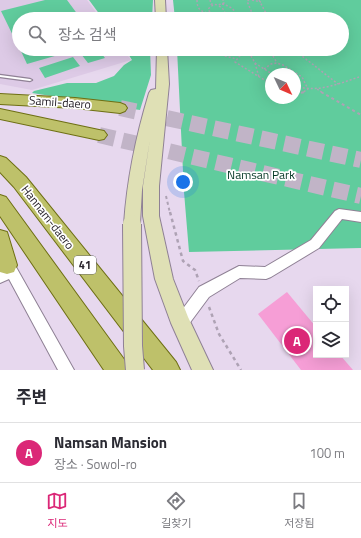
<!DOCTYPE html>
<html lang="ko">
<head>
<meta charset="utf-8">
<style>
	:root { --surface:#fff; --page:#f7f7f7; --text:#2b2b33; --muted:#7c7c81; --line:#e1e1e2; --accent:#db2777 }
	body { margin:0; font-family:"Titillium Web","Noto Sans KR",sans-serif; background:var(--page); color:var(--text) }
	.controls { position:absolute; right:12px; bottom:12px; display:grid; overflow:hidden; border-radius:0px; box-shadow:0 4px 16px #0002 }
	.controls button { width:36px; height:36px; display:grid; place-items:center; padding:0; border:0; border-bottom:1px solid var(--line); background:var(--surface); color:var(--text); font:20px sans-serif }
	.compass { position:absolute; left:265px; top:68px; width:36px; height:36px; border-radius:50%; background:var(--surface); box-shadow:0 4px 16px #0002; rotate:134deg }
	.you { position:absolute; left:183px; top:182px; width:14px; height:14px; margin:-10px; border:3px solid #fff; border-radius:50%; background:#1a73e8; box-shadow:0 0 0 6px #1a73e833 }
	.badge { display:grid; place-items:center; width:26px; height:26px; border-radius:50%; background:var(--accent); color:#fff; font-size:13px; font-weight:700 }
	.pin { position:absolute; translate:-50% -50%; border:2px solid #fff; box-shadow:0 1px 4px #0006 }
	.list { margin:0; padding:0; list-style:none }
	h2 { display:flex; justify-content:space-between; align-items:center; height:52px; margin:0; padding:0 16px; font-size:17px }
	h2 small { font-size:13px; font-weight:400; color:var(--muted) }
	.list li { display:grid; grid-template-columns:26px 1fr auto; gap:12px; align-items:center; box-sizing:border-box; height:60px; padding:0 16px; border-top:1px solid var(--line) }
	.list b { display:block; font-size:15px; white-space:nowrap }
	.list p { margin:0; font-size:13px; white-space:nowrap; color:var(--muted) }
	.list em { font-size:13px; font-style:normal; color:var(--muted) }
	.icon { flex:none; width:22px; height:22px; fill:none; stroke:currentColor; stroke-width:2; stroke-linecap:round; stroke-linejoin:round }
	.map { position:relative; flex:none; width:361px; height:370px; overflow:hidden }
	.search { position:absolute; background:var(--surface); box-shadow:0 4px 16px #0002; left:12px; right:12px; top:12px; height:44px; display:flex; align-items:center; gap:10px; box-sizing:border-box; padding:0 14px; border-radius:22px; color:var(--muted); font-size:15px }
	.sheet { height:112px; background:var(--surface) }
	nav { display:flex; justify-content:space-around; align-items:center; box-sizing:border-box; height:56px; border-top:1px solid var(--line); background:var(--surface); font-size:11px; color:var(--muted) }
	nav a { display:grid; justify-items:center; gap:2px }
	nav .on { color:var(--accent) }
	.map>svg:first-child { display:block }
	.built { fill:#ddcae6 }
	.green { fill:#60cc9d; fill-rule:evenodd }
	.building { fill:#f69ed6 }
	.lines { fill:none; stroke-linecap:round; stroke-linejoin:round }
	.primary-tunnel { stroke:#c1b4c7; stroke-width:16; stroke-dasharray:16 8; stroke-linecap:butt }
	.service-casing { stroke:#8f8195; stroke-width:2.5 }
	.minor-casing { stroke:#8f8195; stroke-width:2 }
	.secondary-casing { stroke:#8f8195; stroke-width:2 }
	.primary-casing { stroke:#6e6f14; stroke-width:2 }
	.path-far2 { stroke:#aea2b4; stroke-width:1.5; stroke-dasharray:2 2; stroke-linecap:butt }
	.path-far1 { stroke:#aea2b4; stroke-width:2; stroke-dasharray:3 3; stroke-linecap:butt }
	.path { stroke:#aea2b4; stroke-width:2.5; stroke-dasharray:3.5 3.5; stroke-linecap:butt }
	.service { fill:#fff; fill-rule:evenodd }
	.minor { fill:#fff; fill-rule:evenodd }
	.secondary { fill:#dfe0b5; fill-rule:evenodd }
	.primary { fill:#bec16a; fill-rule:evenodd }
	.secondary-bridge-casing { stroke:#8f8195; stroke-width:20; stroke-linecap:butt }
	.secondary-bridge { stroke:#dfe0b5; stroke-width:18 }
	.labels { text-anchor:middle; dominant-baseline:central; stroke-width:3.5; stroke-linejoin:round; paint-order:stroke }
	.shield { fill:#fff; stroke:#69666b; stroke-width:1 }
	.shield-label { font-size:11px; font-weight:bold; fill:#29242c }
	.street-label { font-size:12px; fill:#29242c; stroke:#fff }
	.park-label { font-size:12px; fill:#023623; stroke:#fff }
</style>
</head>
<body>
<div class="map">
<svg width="361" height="370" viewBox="0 0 361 370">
	<rect width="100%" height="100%" fill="#e7d8ee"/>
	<!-- built -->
	<path class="built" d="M0 0H87L101 19H19V49H123L131 60 32 90 0 84Z"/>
	<!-- green -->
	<path class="green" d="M45 0H67L81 19H19V48L1 11Z
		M89 0H153L152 19H103Z
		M173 0H361V248L189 252 184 192 177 49H342V19H175ZM271 74H295V98H271Z
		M20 49H79L27 64Z
		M98 49 105 58 88 63 81 54Z
		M125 49H150L151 75 140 110 32 93 34 91 67 83H96L114 76 124 65 132 60Z
		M73 57 80 66 45 78 39 68Z"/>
	<!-- building -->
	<path class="building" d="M287 292 316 327V355H340L353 370H301L258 314Z"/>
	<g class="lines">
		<!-- primary-tunnel -->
		<path class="primary-tunnel" d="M120 108 361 160
			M99 135 361 196"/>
		<defs>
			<path id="service" d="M0 75 30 79 32 80 30 81 0 77Z"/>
			<path id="minor" d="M339 209 361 212V222L342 219 319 248 271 277 266 279 240 278 209 297 186 328 181 330 176 328 174 323 176 318 199 287 239 266 265 267 311 240 335 211Z
				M0 250 4 252 16 267 74 370H58L9 279 0 283V270L2 269 0 266Z"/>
			<path id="secondary" d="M155 0H165L166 19H156Z
				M157 49H167L169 84 159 186V216L173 279 188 317 213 370H192L171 323 155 279 143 216V186L150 139 142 190 140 224 138 229 132 231 126 229 124 224C127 179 136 136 149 93L151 90 156 89Z"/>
			<path id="primary" d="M0 94 75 98 120 103 125 105 127 108 125 111 120 113 75 108 0 104Z
				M0 109 99 130 104 131 107 135 104 139 99 140 0 119Z
				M0 156 6 158 26 177 176 362 180 370H153L14 187 0 172Z
				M0 195 6 197 126 362 130 370H104L0 216Z
				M0 230 7 232 17 265 14 272 7 274 0 272Z"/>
		</defs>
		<!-- service casing -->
		<use href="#service" class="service-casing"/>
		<!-- minor casing -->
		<use href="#minor" class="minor-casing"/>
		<!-- secondary casing -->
		<use href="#secondary" class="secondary-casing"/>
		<!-- primary casing -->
		<use href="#primary" class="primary-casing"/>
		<!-- path-far2 -->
		<path class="path-far2" d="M197 0C197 10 201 11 210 14
			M210 0 211 4 218 5 224 3 223 0
			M252 0 261 2
			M259 0 269 19
			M222 4C229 6 234 8 236 15L232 19
			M213 5 208 9 211 14 218 19
			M219 6 223 9 228 19
			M236 15 247 18 252 13 247 1 249 0
			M215 49 225 56 237 59
			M245 49 235 62 271 84
			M247 49 255 63 272 74
			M269 49 277 63
			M293 49 338 84
			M255 63 259 77
			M264 69 271 64 277 63 283 65 302 77 308 89 302 93
			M295 86C317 93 338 84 359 77
			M317 89 323 93"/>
		<!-- path-far1 -->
		<path class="path-far1" d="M321 92 361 115
			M295 94 305 92
			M166 196 170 213"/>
		<!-- path -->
		<path class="path" d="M170 212 183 261 195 270 199 281
			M209 307 219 334 241 370"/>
		<!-- service -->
		<use href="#service" class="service"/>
		<!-- minor -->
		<use href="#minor" class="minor"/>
		<!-- secondary -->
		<use href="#secondary" class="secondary"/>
		<!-- primary -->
		<use href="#primary" class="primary"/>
		<defs>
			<path id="secondary-bridge" d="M132 224 133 346 135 370"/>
		</defs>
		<!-- secondary-bridge casing -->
		<use href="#secondary-bridge" class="secondary-bridge-casing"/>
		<!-- secondary-bridge -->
		<use href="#secondary-bridge" class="secondary-bridge"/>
	</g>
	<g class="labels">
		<!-- shield labels -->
		<rect class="shield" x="74" y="256" width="22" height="18" rx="3"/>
		<g class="shield-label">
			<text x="85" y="265">41</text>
		</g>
		<!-- street labels -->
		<g class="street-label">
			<text transform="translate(60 102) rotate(4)">Samil-daero</text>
			<text transform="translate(48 217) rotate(52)">Hannam-daero</text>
		</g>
		<!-- park labels -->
		<g class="park-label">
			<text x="261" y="174">Namsan Park</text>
		</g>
	</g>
</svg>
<div class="controls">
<button><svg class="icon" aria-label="locate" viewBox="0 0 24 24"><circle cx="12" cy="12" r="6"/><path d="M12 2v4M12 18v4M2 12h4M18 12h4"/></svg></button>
<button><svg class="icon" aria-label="layers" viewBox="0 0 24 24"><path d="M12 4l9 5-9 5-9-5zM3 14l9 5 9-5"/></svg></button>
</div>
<svg class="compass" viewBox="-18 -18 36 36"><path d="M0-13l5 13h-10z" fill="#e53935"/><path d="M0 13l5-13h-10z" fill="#7c7c81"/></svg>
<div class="you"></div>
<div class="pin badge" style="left:297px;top:341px">A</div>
<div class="search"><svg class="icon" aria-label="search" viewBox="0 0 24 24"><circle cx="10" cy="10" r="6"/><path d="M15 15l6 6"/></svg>장소 검색</div>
</div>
<section class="sheet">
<h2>주변<small></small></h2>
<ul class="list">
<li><span class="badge">A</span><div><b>Namsan Mansion</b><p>장소 · Sowol-ro</p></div><em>100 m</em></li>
</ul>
</section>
<nav>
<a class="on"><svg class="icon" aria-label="map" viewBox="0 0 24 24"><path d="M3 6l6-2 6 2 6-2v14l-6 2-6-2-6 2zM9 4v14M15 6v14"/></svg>지도</a>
<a><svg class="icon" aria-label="directions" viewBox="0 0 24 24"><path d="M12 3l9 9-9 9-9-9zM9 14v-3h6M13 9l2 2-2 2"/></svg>길찾기</a>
<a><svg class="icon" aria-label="saved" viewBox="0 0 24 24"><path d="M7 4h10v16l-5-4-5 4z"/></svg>저장됨</a>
</nav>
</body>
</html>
